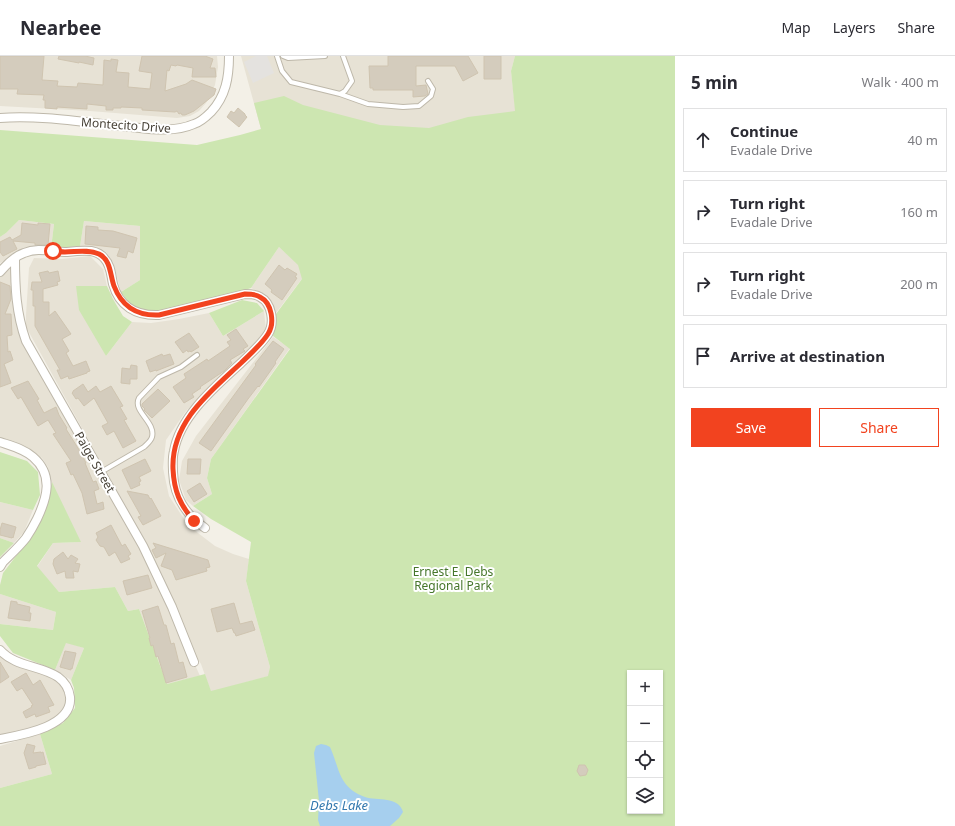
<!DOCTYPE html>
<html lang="en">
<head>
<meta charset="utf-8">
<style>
	:root { --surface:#fff; --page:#f7f7f7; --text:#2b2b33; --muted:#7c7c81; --line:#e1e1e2; --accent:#f2431f }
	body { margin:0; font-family:"Noto Sans",sans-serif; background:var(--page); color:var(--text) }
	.controls { position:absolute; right:12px; bottom:12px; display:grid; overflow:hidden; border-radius:0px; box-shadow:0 1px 3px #0004 }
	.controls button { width:36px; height:36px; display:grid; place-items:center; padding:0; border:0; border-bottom:1px solid var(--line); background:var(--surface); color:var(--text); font:20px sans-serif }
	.stop { position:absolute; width:12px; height:12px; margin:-9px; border:3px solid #f2431f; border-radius:50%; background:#fff }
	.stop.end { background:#f2431f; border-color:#fff; box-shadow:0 1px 4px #0008 }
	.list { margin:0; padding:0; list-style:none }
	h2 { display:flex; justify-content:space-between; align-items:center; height:52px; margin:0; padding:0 16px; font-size:17px }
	h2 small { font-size:13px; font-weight:400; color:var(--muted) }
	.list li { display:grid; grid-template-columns:26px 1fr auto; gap:12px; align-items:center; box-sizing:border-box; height:64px; margin:0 8px 8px; padding:0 8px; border:1px solid var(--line); border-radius:0px }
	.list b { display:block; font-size:15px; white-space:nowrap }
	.list p { margin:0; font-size:13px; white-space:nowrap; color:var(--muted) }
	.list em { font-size:13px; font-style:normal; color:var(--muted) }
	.actions { display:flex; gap:8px; padding:12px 16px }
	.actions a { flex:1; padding:9px 0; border:1px solid var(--accent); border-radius:0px; text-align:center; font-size:14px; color:var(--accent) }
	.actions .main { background:var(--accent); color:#fff }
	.icon { flex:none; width:22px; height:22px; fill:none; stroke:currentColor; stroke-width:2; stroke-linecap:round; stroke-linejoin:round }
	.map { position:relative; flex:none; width:675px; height:770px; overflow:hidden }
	header { display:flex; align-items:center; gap:24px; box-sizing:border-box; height:56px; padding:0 20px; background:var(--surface); border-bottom:1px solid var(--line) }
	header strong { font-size:19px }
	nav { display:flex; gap:22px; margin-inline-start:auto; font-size:14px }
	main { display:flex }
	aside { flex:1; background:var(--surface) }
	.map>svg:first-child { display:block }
	.residential { fill:#e7e2d5 }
	.green { fill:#cde6b1; fill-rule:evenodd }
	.parking { fill:#e4e2df }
	.water { fill:#a6cfee }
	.building { fill:#d4ccbd; stroke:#cfc4b0 }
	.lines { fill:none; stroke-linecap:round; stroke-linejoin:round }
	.service-casing { stroke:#beb8aa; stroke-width:6 }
	.minor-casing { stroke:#beb8aa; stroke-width:10 }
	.service { stroke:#fff; stroke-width:4 }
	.minor { stroke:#fff; stroke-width:8 }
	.route { stroke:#f2431f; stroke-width:5 }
	.labels { text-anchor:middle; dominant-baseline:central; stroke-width:4; stroke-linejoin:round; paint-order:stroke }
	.street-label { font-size:12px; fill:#464036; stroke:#fff }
	.park-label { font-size:12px; fill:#46762b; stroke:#fff }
	.water-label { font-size:13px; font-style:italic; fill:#3378ae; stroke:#fff }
</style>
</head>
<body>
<header>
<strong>Nearbee</strong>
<nav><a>Map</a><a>Layers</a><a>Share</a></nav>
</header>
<main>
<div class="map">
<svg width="675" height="770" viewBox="0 0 675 770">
	<rect width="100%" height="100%" fill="#f3f0e7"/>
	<!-- residential -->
	<path class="residential" d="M0 0H217L218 11 215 29 206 47 199 55 190 60 177 62 90 55 0 50Z
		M241 0H515L511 15 520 95 301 224 276 257 273 249 266 239 251 232 279 191 298 208Z
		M19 164 54 168 51 193 24 194 0 207V181L6 177Z
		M84 165 140 170V224L121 236 113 206 106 196 97 192 80 190Z
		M90 200 103 213 107 230H76L106 300 132 266 151 267 179 263 209 257 223 280 264 255 266 274 256 289 186 355 166 384 163 412 169 440 184 463 198 477 215 490 233 498 249 503 246 525 270 611 269 620 211 636 201 608 194 597 173 544 134 466 26 271V259L29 212 34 202 62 203Z
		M15 204 20 270 142 490 200 620 167 628 139 553 128 555 115 531 59 536 37 511 53 487 80 486 51 425 48 411 42 402 24 390 11 385 0 384V217Z
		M273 281 290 292 211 403 207 422 212 438 193 450 186 444 179 424 182 405 196 380Z
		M0 446 33 454 24 476 14 487 0 482Z
		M0 538 56 556 53 574 0 568Z
		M66 586 84 592 71 624 55 614Z
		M0 596 65 628 68 654 46 670 0 681Z
		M40 678 52 718 0 732V690Z"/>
	<!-- green -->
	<path class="green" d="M515 0H675V770H0V732L52 718 40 678 63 667 75 652 74 632 71 624 84 592 66 587 55 614 13 597 0 580V568L53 574 56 556 0 538V529L3 517 36 474 46 451 52 426 81 486 53 487 37 510 59 536 115 531 128 555 139 553 167 628 205 618 211 635 268 620 270 611 246 525 251 486 211 463 193 450 212 438 207 422 211 403 290 293 273 280 276 258 302 223 298 209 279 191 251 232 230 239 173 253 145 257 132 251 121 236 140 224V170L84 165 80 190 51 193 54 168 19 164 6 177 0 181V74L197 89 240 79 261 73 254 47 284 40 303 49 380 69 429 72 468 61 515 55 511 15ZM630 617H660V755H630Z
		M76 230H107L113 243 123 260 132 266 106 300 79 254Z
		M242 244 257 247 264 255 223 280 209 257Z
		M0 396 27 405 38 416 40 439 33 454 0 446Z
		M0 482 14 487 0 501Z"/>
	<!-- parking -->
	<path class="parking" d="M256 0H267L274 17 253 27 244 6Z"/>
	<!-- water -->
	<path class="water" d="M321 688 326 689 330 691C340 713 338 731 365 741 377 745 399 740 403 756L399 762 390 770H320L318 764 319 745 314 697 316 690Z"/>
	<!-- building -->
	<path class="building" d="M0 0H44L42 24 58 25 57 30 77 31 78 27 103 29 104 4 111 5V3L118 4 116 16 129 17 128 31 150 33 152 17 139 15 142 0H205L213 3 210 12H215L216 21H192L193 12 177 9 176 10 171 9 169 15 167 14 165 35 186 28 192 24 216 33 214 39 194 55 185 59H182L181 57 179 58 177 55 175 56 142 54V52L121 51V52H113V54H106V50L87 48V53L57 51V53L45 52V44H43L44 39 17 38 18 33H0Z
		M59 0H85L94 2 93 9 79 6V7L58 3Z
		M388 0H468L478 17 463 25 455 10H416V30L426 29 428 38 425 40 413 41V34H373V32H370L369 10H388Z
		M484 0H501V23H484Z
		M238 52 245 58V59L247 61 239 71 227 61 231 55 234 57Z
		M22 167 38 169V167L50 168 48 189H35V187L13 185 17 193 3 200 0 196V186L10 181 12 184 21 179Z
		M86 170 98 171V174L113 175 137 182 133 197 128 195 126 202 117 200 120 192 85 188Z
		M279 209 285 214 287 212 297 218 295 221 297 222 282 244 271 236 272 234 265 228Z
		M48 215 49 217 58 215 60 225 57 226 58 229 43 233V246H49V260L55 255 71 278 62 283 69 295 66 297 73 310 86 305 90 315 87 316V317L69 323 68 320 61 323 57 314H60L35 270V250H33V234H31L32 226H42L39 217Z
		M0 226 10 230 11 243 5 258H11L12 279 7 280 8 296 10 295 13 304 4 308 11 327 0 331Z
		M236 273 248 290 243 293 245 295 230 304 232 307 224 315 200 331 201 332 192 338 194 341 184 347 173 331 186 322 184 318 207 303 208 305 230 290 227 286 231 284 227 279Z
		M189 277 199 291 191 296 190 295 188 296 187 294 183 297 175 286Z
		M273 285 284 293 275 306 276 307 259 331 258 330 248 343 211 395 199 387 256 309 255 308Z
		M162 298 163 300 170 298 174 308 156 315V314L150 316 146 305Z
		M131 309 137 310V323H130V328L121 327 122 312 130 313Z
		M28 325 39 343 37 344 44 357 56 351 59 359 67 372 66 373 81 397 86 407H85L93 426 96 425 99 433 94 435 97 448 103 446 104 453 87 458 82 437 73 418 71 419 66 407 71 405 53 378 56 377 48 364 38 370 21 341 18 343 11 332Z
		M83 328 88 336 96 330 100 336 111 330 123 350 120 351 127 363 124 364 136 385 123 392 114 375 107 379 102 370 108 367 94 342 84 350 78 342 76 343 72 337 73 336V335Z
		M158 333 170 345 152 362 144 354 145 353 142 350V348Z
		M145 403 151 415 139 421 141 425 139 426 140 429 131 433 122 414Z
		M188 403H201L200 418H187Z
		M200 427 207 438 194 446 187 435Z
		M127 435 148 439 150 443 151 442 161 460 143 469 138 461 141 460Z
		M2 467 16 471 13 482 12 481V482L0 479V474Z
		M111 469 122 490 125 488 131 498 128 500 130 503 121 507 115 496 109 500 104 491 100 490 96 484 98 481 96 477Z
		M153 487 208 504 210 511 206 512 207 515 176 524 172 514 161 510 166 497 156 502 152 494 156 492Z
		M63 496 68 503 71 499 78 503 75 507 80 508 78 516 73 515 74 522H66L65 515 57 518 53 508 54 503Z
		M148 519 152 532 127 539 123 525Z
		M11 545 17 546V548L30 551 29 557H31L30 565 8 562Z
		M234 547 240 568 252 565 255 574 236 580 235 577H234L232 572 217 576 211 553Z
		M158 550 164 569H166L171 588 174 587 179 607 183 606 187 621 166 627 158 600 156 601 153 589 151 590 149 582H150L142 555Z
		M65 595 76 597 72 613 71 612V614L60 611Z
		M0 606 9 621 0 627Z
		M26 617 33 629 40 624 54 649 48 651 50 656 36 661 35 658 26 662 23 656 32 651 31 650 33 649 22 632 17 635 11 626Z
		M27 688 35 690 33 697 41 696V697L43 696 46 708 36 710V711L29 713 24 697Z
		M579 709H585L588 714 586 719 580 720 577 715Z"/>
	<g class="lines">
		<defs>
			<path id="service" d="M277 0 282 15 291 26 340 38 345 35 352 25 343 0
				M283 0 288 2 325 0
				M340 38 368 48 403 51 419 50 431 40 433 33 428 25
				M101 416 144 391C147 388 151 385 152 381 156 366 132 355 139 342L159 321 181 311 197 299"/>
			<path id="minor" d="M0 62C39 59 82 66 121 70 145 72 171 78 194 68 201 66 206 61 211 56 226 40 229 21 229 0
				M15 202C15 231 16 257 26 285L143 490 172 551 194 606
				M0 216C6 209 15 200 24 197 38 191 52 196 67 196 75 195 83 194 91 195 96 196 101 198 104 202 111 209 111 219 113 228 119 250 136 260 159 259L245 238C250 238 256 238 260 241 272 247 275 267 268 278 261 289 250 298 241 307 216 330 180 360 174 395 172 402 173 410 173 416 174 441 185 458 205 472
				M0 386C12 390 24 393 33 401 54 419 47 442 37 463 34 469 30 476 26 482 19 491 11 498 3 506L0 511
				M0 594C15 611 40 609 58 621 65 626 69 633 70 641 73 671 21 679 0 683"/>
		</defs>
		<!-- service casing -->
		<use href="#service" class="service-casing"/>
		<!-- minor casing -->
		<use href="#minor" class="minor-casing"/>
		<!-- service -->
		<use href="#service" class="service"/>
		<!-- minor -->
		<use href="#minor" class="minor"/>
	</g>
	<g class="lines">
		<!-- route -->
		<path class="route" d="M53 195C57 195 61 196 65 196 76 196 88 193 99 198 111 204 110 219 114 230 122 251 137 260 159 259L245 238C250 238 256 238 260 241 272 247 275 267 268 278 261 289 250 298 241 307 210 336 171 366 173 413 174 435 180 449 194 465"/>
	</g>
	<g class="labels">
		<!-- street labels -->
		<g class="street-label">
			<text transform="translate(126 69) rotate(4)">Montecito Drive</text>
			<text transform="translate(95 406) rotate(60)">Paige Street</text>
		</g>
		<!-- park labels -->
		<g class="park-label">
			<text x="453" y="515">Ernest E. Debs<tspan x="453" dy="14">Regional Park</tspan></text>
		</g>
		<!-- water labels -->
		<g class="water-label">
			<text x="339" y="749">Debs Lake</text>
		</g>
	</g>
</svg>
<div class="controls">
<button>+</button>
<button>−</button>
<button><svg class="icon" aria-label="locate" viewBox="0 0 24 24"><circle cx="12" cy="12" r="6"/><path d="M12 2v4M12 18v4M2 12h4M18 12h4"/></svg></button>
<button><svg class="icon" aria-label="layers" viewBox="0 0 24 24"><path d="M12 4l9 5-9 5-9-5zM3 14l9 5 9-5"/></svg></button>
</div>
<div class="stop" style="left:53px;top:195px"></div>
<div class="stop end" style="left:194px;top:465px"></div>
</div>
<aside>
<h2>5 min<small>Walk · 400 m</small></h2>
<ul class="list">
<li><svg class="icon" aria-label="ahead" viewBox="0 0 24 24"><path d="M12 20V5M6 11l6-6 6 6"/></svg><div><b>Continue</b><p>Evadale Drive</p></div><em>40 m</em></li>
<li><svg class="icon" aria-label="right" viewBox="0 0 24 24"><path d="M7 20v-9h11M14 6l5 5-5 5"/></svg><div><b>Turn right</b><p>Evadale Drive</p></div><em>160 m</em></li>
<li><svg class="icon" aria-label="right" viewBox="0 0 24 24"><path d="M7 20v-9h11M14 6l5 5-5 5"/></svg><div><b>Turn right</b><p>Evadale Drive</p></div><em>200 m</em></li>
<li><svg class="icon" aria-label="arrive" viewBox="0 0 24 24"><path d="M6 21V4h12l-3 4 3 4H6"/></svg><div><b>Arrive at destination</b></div></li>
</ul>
<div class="actions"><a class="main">Save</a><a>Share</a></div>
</aside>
</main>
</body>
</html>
